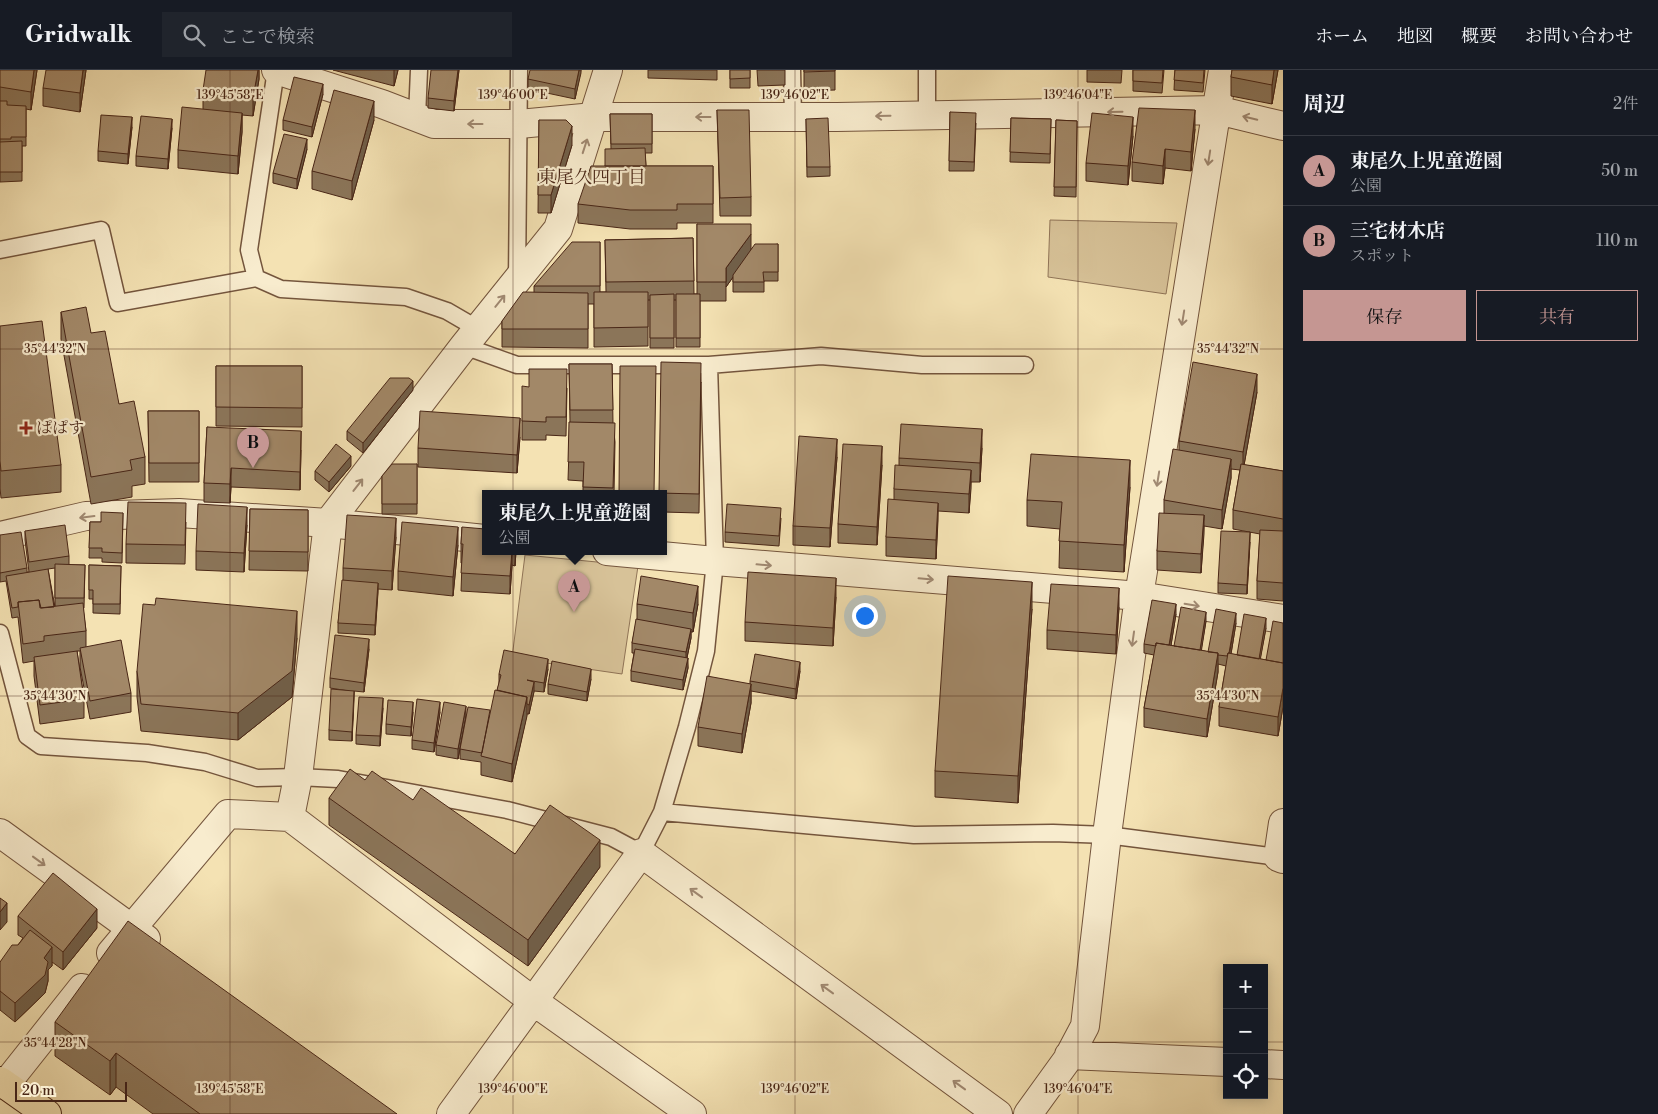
<!DOCTYPE html>
<html lang="ja">
<head>
<meta charset="utf-8">
<style>
	:root { --surface:#171b24; --page:#20242c; --text:#f1f3f6; --muted:#9ea1a6; --line:#363941; --accent:#c59692 }
	body { margin:0; font-family:"Libre Bodoni","Noto Serif JP",serif; background:var(--page); color:var(--text) }
	.controls { position:absolute; right:15px; bottom:15px; display:grid; overflow:hidden; border-radius:0px; box-shadow:0 2px 12px #0003 }
	.controls button { width:45px; height:45px; display:grid; place-items:center; padding:0; border:0; border-bottom:1px solid var(--line); background:var(--surface); color:var(--text); font:25px sans-serif }
	.scale { position:absolute; left:15px; bottom:12px; width:112px; box-sizing:border-box; padding-left:5px; border:2px solid #492616; border-top:0; font-size:14px; line-height:18px; white-space:nowrap; color:#492616; -webkit-text-stroke:4px #f8ecce; paint-order:stroke }
	.you { position:absolute; left:864px; top:545px; width:18px; height:18px; margin:-12px; border:4px solid #fff; border-radius:50%; background:#1a73e8; box-shadow:0 0 0 8px #1a73e833 }
	.badge { display:grid; place-items:center; width:32px; height:32px; border-radius:50%; background:var(--accent); color:#111; font-size:16px; font-weight:700 }
	.pin { position:absolute; translate:-50% -41px; filter:drop-shadow(0 1px 2px #0008) }
	.pin::after { content:''; position:absolute; top:26px; width:18px; height:15px; background:inherit; clip-path:polygon(0 0,100% 0,50% 100%) }
	.popup { position:absolute; left:482px; top:420px; width:185px; height:65px; box-sizing:border-box; display:grid; place-content:center; border-radius:0px; background:var(--surface); filter:drop-shadow(0 1px 4px #0005); font-size:16px; white-space:nowrap; color:var(--muted) }
	.popup b { font-size:19px; color:var(--text) }
	.popup::after { content:''; position:absolute; left:50%; top:100%; margin-left:-10px; border:10px solid transparent; border-top-color:var(--surface) }
	.list { margin:0; padding:0; list-style:none }
	h2 { display:flex; justify-content:space-between; align-items:center; height:65px; margin:0; padding:0 20px; font-size:21px }
	h2 small { font-size:16px; font-weight:400; color:var(--muted) }
	.list li { display:grid; grid-template-columns:32px 1fr auto; gap:15px; align-items:center; box-sizing:border-box; height:70px; padding:0 20px; border-top:1px solid var(--line) }
	.list b { display:block; font-size:19px; white-space:nowrap }
	.list p { margin:0; font-size:16px; white-space:nowrap; color:var(--muted) }
	.list em { font-size:16px; font-style:normal; color:var(--muted) }
	.actions { display:flex; gap:10px; padding:15px 20px }
	.actions a { flex:1; padding:11px 0; border:1px solid var(--accent); border-radius:0px; text-align:center; font-size:18px; color:var(--accent) }
	.actions .main { background:var(--accent); color:#111 }
	.icon { flex:none; width:28px; height:28px; fill:none; stroke:currentColor; stroke-width:2; stroke-linecap:round; stroke-linejoin:round }
	.map { position:relative; flex:none; width:1283px; height:1044px; overflow:hidden }
	header { display:flex; align-items:center; gap:30px; box-sizing:border-box; height:70px; padding:0 25px; background:var(--surface); border-bottom:1px solid var(--line) }
	header strong { font-size:24px }
	nav { display:flex; gap:28px; margin-inline-start:auto; font-size:18px }
	.search { width:350px; height:45px; background:var(--page); display:flex; align-items:center; gap:12px; box-sizing:border-box; padding:0 18px; border-radius:0px; color:var(--muted); font-size:19px }
	main { display:flex }
	aside { flex:1; background:var(--surface) }
	.map>svg:first-child { display:block }
	.green { fill:#d7c298; stroke:#907457 }
	.lines { fill:none; stroke-linecap:round; stroke-linejoin:round }
	.service-casing { stroke:#74553d; stroke-width:19 }
	.minor-casing { stroke:#74553d; stroke-width:30 }
	.primary-casing { stroke:#492616; stroke-width:30 }
	.service { stroke:#f8ecce; stroke-width:16 }
	.minor { stroke:#f8ecce; stroke-width:28 }
	.primary { stroke:#f4e2b3; stroke-width:28 }
	.wall { fill:#8b7559; stroke:#492616; fill-rule:evenodd }
	.shaded-wall { fill:#715f49; stroke:#492616 }
	.building { fill:#a28868; stroke:#492616 }
	.oneway { stroke:#a08972 }
	.ticks { fill:none; stroke:#492616; stroke-width:1; stroke-opacity:0.45 }
	.poi-dot { fill:#8f2418; stroke:#f8ecce; stroke-width:2 }
	.labels { text-anchor:middle; dominant-baseline:central; stroke-width:4.5; stroke-linejoin:round; paint-order:stroke }
	.poi-label { font-size:16px; fill:#492616; stroke:#f8ecce; text-anchor:start }
	.neighbourhood-label { font-size:18px; fill:#492616; stroke:#f8ecce }
	.ticks-label { font-size:12px; text-anchor:middle; fill:#492616; stroke:#f8ecce; stroke-width:4.5; stroke-linejoin:round; paint-order:stroke }
</style>
</head>
<body>
<header>
<strong>Gridwalk</strong>
<div class="search"><svg class="icon" aria-label="search" viewBox="0 0 24 24"><circle cx="10" cy="10" r="6"/><path d="M15 15l6 6"/></svg>ここで検索</div>
<nav><a>ホーム</a><a>地図</a><a>概要</a><a>お問い合わせ</a></nav>
</header>
<main>
<div class="map">
<svg width="1283" height="1044" viewBox="0 0 1283 1044">
	<rect width="100%" height="100%" fill="#f4e2b3"/>
	<filter id="stains"><feTurbulence type="fractalNoise" baseFrequency=".004" numOctaves="4"/><feColorMatrix values="0 0 0 0 .2 0 0 0 0 .09 0 0 0 0 .02 0 0 0 .5 -.17"/></filter>
	<radialGradient id="worn" r=".72"><stop offset=".6" stop-color="#630" stop-opacity="0"/><stop offset="1" stop-color="#630" stop-opacity=".3"/></radialGradient>
	<!-- green -->
	<path class="green" d="M1050 150 1177 153 1166 224 1048 207Z
		M525 485 638 496 622 604 512 588Z"/>
	<g class="lines">
		<defs>
			<path id="service" d="M276 0 249 180 256 208 281 219 406 227 447 241 478 259
				M792 0 793 47
				M927 45V0
				M417 47 419 0
				M0 180 101 160 118 233 256 208
				M517 211 519 0
				M464 276 517 295H709L821 286 922 295H1025
				M0 563 27 666 41 676 147 683 205 692 257 708 298 707 338 709 507 740 611 767 641 783 662 742 687 657 706 581 715 491 709 295
				M662 742 914 765 1053 763 1107 765 1278 787"/>
			<path id="minor" d="M276 0 382 34 434 54H519L594 47H837L1217 40 1283 56
				M0 466 86 446 179 443 328 453 485 469
				M607 481 715 491 1139 526 1283 549
				M290 747 298 707 328 453 464 276 558 159 608 0
				M1283 753 1278 787 1283 789
				M0 763 146 869
				M111 883 228 744 290 747 533 931 692 1044
				M1069 985 1227 992
				M1264 994 1283 995
				M5 1015 82 918
				M451 1044 641 783 998 1044
				M1028 1044 1067 990 1085 956 1107 765 1139 526 1223 0"/>
			<path id="primary" d="M0 1011 47 1044"/>
		</defs>
		<!-- service casing -->
		<use href="#service" class="service-casing"/>
		<!-- minor casing -->
		<use href="#minor" class="minor-casing"/>
		<!-- primary casing -->
		<use href="#primary" class="primary-casing"/>
		<!-- service -->
		<use href="#service" class="service"/>
		<!-- minor -->
		<use href="#minor" class="minor"/>
		<!-- primary -->
		<use href="#primary" class="primary"/>
	</g>
	<!-- wall -->
	<path class="wall" d="M0 0H37L31 40 26 39V76H22V111L0 112Z
		M86 0 80 42 43 36V18Z
		M259 0V9L253 46 242 45V62L238 104 178 98V80L203 39V20Z
		M333 0H398L394 16Z
		M459 0 454 41 428 38V28Z
		M581 0 575 29 528 19V9Z
		M648 0H717V10L648 8Z
		M730 0H750V18H730Z
		M757 0H785V15L758 16Z
		M804 0H835V20L804 21Z
		M1087 0H1122L1121 13 1087 12Z
		M1133 0H1164L1162 23 1133 21Z
		M1175 0H1205L1203 22 1174 20Z
		M1232 0H1278L1272 34 1231 26V7Z
		M323 24 312 67 283 60V50Z
		M717 40 751 127V146H720Z
		M950 42 976 53 974 101H949Z
		M610 44H652V83H645L646 96H713V153H677V159H630L578 153V134L605 96 611 79Z
		M1011 48 1051 49 1050 93 1010 92Z
		M806 49 830 97V106L807 107Z
		M374 50 352 130 312 119V101Z
		M539 50 572 75 551 143H538Z
		M1056 50 1077 51 1076 127 1054 126Z
		M132 57 128 94 98 91V81Z
		M172 58 168 99 136 96V86Z
		M1195 59 1191 101 1165 98 1163 114 1132 111V92Z
		M1133 66 1128 115 1086 111V93Z
		M307 79 297 119 273 113V103Z
		M697 154 751 179 778 174V211H764V222H733V207L726 217V231H700V277H676V230H674V278H650V230H648V276L594 277V234H588V278L502 277V251L534 223V216L600 172V222H606L605 170 693 168 694 224H697Z
		M61 242 91 263 119 334 145 387V414L132 416V427L91 434 61 269Z
		M0 256 61 395V422L1 428 0 418Z
		M569 294H612L613 353 615 372 614 423H583V411L568 410 570 352Z
		M216 296H302V357L216 356Z
		M701 312 699 443 663 442V423Z
		M529 317 567 318 566 366 546 365V370H522V351Z
		M413 320 363 383 347 370V361Z
		M1257 322 1244 395 1283 401V531L1257 529V511L1260 464 1233 459V440L1240 400 1231 399V408L1222 459 1204 456 1201 503 1157 500V481L1164 443V430L1179 380V371Z
		M148 341H199V412H149Z
		M207 357 301 380 300 420 231 417 230 433 204 432V413Z
		M520 367 517 403 418 397V378Z
		M982 378 980 412H971L969 443 938 441 936 489 886 486V467L894 429V419L899 396V388Z
		M837 387 830 477 793 475V456Z
		M417 394V444H382V406Z
		M882 395 877 475 838 473V454Z
		M351 396 329 422 315 410V401Z
		M1130 417 1124 502 1059 498 1060 459 1027 456V430Z
		M250 439 308 440V501L249 500Z
		M123 443 122 493 102 492V488H89L90 452H101Z
		M781 448 779 476 725 472V462Z
		M186 452 185 494 126 493V474Z
		M247 455 244 502 196 500V481Z
		M462 457 485 481H516L515 496 512 495 510 524 461 521 462 493H461V474Z
		M25 461 69 486V495H85L84 538H83L86 561V577L131 623V642L90 649 80 597V581H77L84 629V648L40 654 34 606V591L23 593 18 547 12 548 6 511 0 512V465L27 498V502H29L25 470ZM55 498V537L48 499Z
		M396 467 392 520 378 519 375 565 338 563V553L343 510V498Z
		M1250 472 1247 524 1218 523V513Z
		M458 475 453 526 398 520V501Z
		M89 495 121 496 120 544 93 543V529H89Z
		M836 527 833 576 745 571V552Z
		M637 534H698L693 562H691V568L687 588 688 598 683 620 631 611V601L634 583H632V573L637 549Z
		M1119 537 1116 584 1047 579V560Z
		M1032 539 1018 733 935 727V701Z
		M1176 544 1171 575 1174 576 1206 551 1201 580 1208 582 1236 553 1231 584 1237 585 1266 558 1260 589 1266 590 1283 553V637L1278 666 1219 656V637L1226 596 1218 594V602L1207 667 1144 657V638L1154 585 1144 583V574Z
		M297 568 292 627 238 670 141 661 137 627V601Z
		M369 579 364 622 354 621 352 671 329 670V660L349 621 330 618V608Z
		M548 599 544 622 534 621 529 644H527L512 712 481 705V692L460 689V679L490 646 499 614V604Z
		M800 601 796 629 751 621V633L742 683 698 676V657L750 614V611Z
		M591 609 587 631 548 624V614Z
		M383 638 380 676 356 674V665Z
		M413 642 411 666 386 664V654Z
		M440 642 434 682 412 679V670Z
		M466 646 458 689 436 685V675Z
		M365 710 413 730 515 784 600 797 528 896 329 755V728Z
		M18 846 97 858 63 900 52 892V896L48 900V911L45 923 15 952 0 940V892L18 875 23 868 18 865Z
		M55 952 397 1044H153L116 1017 110 1025 55 986Z"/>
	<!-- shaded-wall -->
	<path class="shaded-wall" d="M34 0H37L31 40V22Z
		M83 0H86L80 42V23Z
		M258 0H259V9L253 46V28Z
		M394 0H398L394 16Z
		M458 0H459L454 41V31Z
		M579 0H581V3L575 29V19Z
		M1274 0H1278L1272 34V15Z
		M323 14V24L312 67V57Z
		M374 31V50L352 130V111Z
		M1195 40V59L1191 101V82Z
		M242 43V62L238 104V86Z
		M132 47V57L128 94V84Z
		M1133 47V66L1128 115V96Z
		M172 49V58L168 99V89Z
		M572 56V75L551 143V125Z
		M307 69V79L297 119V109Z
		M1165 79V98L1163 114V96Z
		M751 164V182L726 217V198Z
		M1257 304V322L1243 401V382Z
		M413 311V320L363 383V373Z
		M520 348V367L517 403V385Z
		M982 359V378L980 412V393Z
		M301 361V380L300 420V402Z
		M837 369V387L830 477V458Z
		M882 376V395L877 475V457Z
		M351 386V396L329 422V412Z
		M1231 389V408L1222 459V440Z
		M1130 390V417L1124 502V475Z
		M231 398V417L230 433V414Z
		M971 400V419L969 443V424Z
		M938 433V451L936 489V470Z
		M247 437V455L244 502V483Z
		M1204 445V464L1201 503V484Z
		M396 448V467L392 520V501Z
		M458 457V475L453 526V507Z
		M1250 462V472L1247 524V515Z
		M512 481V495L510 524V506Z
		M515 481H516L515 496Z
		M836 508V527L833 576V558Z
		M1032 512V539L1018 733V706Z
		M378 513V523L375 565V555Z
		M698 516V534L693 562V543Z
		M1119 518V537L1116 584V565Z
		M1176 534V544L1169 588V578Z
		M297 541V568L292 627 238 670V643Z
		M1206 542V551L1199 596V586Z
		M1236 543V553L1229 596V587Z
		M1266 548V558L1258 602V593Z
		M691 559V568L686 592V582Z
		M369 569V579L364 622V613Z
		M1218 583V602L1207 667V649Z
		M688 588V598L683 620V610Z
		M548 589V599L544 622V613Z
		M800 592V601L796 629V619Z
		M591 599V609L587 631V622Z
		M534 612V622L529 644V635Z
		M751 614V633L742 683V664Z
		M1283 618V637L1278 666V647Z
		M354 621V631L352 671V662Z
		M527 627V646L512 712V694Z
		M383 628V638L380 676V666Z
		M413 632V642L411 666V657Z
		M440 632V642L434 682V673Z
		M466 636V646L458 689V679Z
		M600 770V797L528 896V870Z
		M7 833V852L0 860V842Z
		M97 839V858L63 900V882Z
		M52 877V896L48 900V911L45 923 15 952V933L44 888Z
		M116 983V1017L110 1025V991Z"/>
	<!-- building -->
	<path class="building" d="M0 0H34L31 22 0 17Z
		M46 0H83L80 23 43 18Z
		M206 0H258L253 28 203 20Z
		M431 0H458L454 31 428 28Z
		M530 0H579L575 19 528 9Z
		M730 0H750V8L730 9Z
		M804 0H835V1L804 2Z
		M1133 0H1163L1162 13 1133 11Z
		M1175 0H1204L1203 13 1174 10Z
		M1232 0H1274L1272 15 1231 7Z
		M294 7 323 14 312 57 283 50Z
		M334 20 374 31 352 111 312 101Z
		M0 31H7V35L26 36V67H11V69H0Z
		M182 37 242 43 238 86 178 80Z
		M1139 38 1195 40 1191 82 1165 79 1163 96 1132 92Z
		M717 40H749L751 127 720 128Z
		M950 42 976 43 974 92 949 91Z
		M1092 43 1133 47 1128 96 1086 93Z
		M610 44H652V74H611Z
		M101 45 132 47 128 84 98 81Z
		M141 46 172 49 168 89 136 86Z
		M828 48 830 97H807L806 49Z
		M1011 48 1051 49 1050 84 1010 82Z
		M539 50H566L572 56 551 125H538Z
		M1056 50 1077 51 1076 117H1054Z
		M284 64 307 69 297 109 273 103Z
		M22 71V102H0V72Z
		M645 78 646 96H605V79Z
		M591 96H713V134H677V140H630L578 134Z
		M697 154H751V164L726 198V212H697Z
		M693 168 694 211 606 212 605 170Z
		M572 172H600V216H534Z
		M755 174H778V202H763L764 212H733V205Z
		M523 222 588 223V259H502V251Z
		M594 222H648V257L594 258Z
		M674 224V268H650V225Z
		M676 224H700V268H676Z
		M86 237 91 263 105 261 119 334 134 331 145 387 130 390 132 400 91 407 61 242Z
		M42 251 61 395 1 401 0 391V256Z
		M661 292 701 293 699 424 659 423Z
		M1193 292 1257 304 1243 382 1179 371Z
		M569 294H612L613 340H570Z
		M216 296H302V338L216 337Z
		M620 296H656L654 423H619Z
		M529 299H567L566 347H546V352L522 351V316L529 317Z
		M390 308H409L413 311 363 373 347 361Z
		M148 341H199V393H149Z
		M420 341 520 348 517 385 418 378Z
		M569 352 615 353 613 418 583 417 584 392H568Z
		M901 354 982 359 980 393 899 388Z
		M207 357 301 361 300 402 231 398 230 414 204 413Z
		M799 366 837 369 830 458 793 456Z
		M336 374 351 386 329 412 315 401Z
		M843 374 882 376 877 457 838 454Z
		M1173 379 1231 389 1222 440 1164 430Z
		M1031 384 1130 390 1124 475 1059 471 1062 432 1027 430Z
		M392 394H417V434H382V406Z
		M1241 394 1283 401V449L1233 440Z
		M895 395 971 400 969 424 894 419Z
		M888 429 938 433 936 470 886 467Z
		M128 432 186 433 185 475 126 474Z
		M198 434 247 437 244 483 196 481Z
		M727 434 781 438 779 466 725 462Z
		M250 439 308 440V482L249 481Z
		M101 442 123 443 122 483 102 482V478H89L90 452H101Z
		M1159 443 1204 445 1201 484 1157 481Z
		M347 445 396 448 392 501 343 498Z
		M402 452 458 457 453 507 398 501Z
		M65 455 69 486 29 492 25 461Z
		M462 457 485 459V481H512L510 506 461 503 463 474H461Z
		M1260 460 1283 461V513L1257 511Z
		M1221 461 1250 462 1247 515 1218 513Z
		M21 462 27 498 0 503V465Z
		M55 494 85 495 84 528H55Z
		M89 495 121 496 120 534H93V520H89Z
		M48 499 54 537 41 538 39 530 18 532V537L12 538 6 506Z
		M748 502 836 508 833 558 745 552Z
		M641 506 698 516 693 543 637 534Z
		M948 506 1032 512 1018 706 935 701Z
		M342 510 378 513 375 555 338 553Z
		M1051 514 1119 518 1116 565 1047 560Z
		M156 528 297 541 292 601 238 643 141 634 137 601 143 534 155 535Z
		M39 530 40 538 83 533 86 561 44 566V571L23 574 18 532Z
		M1152 530 1176 534 1169 575 1156 573V576L1144 574Z
		M1181 537 1206 542 1200 580 1174 576Z
		M1216 539 1236 543 1229 583H1228L1227 586 1218 585V583L1208 582Z
		M1244 544 1266 548 1259 589 1237 585Z
		M636 549 691 559 686 582 632 573Z
		M1273 551 1283 553V593L1266 590Z
		M335 565 369 569 364 613 330 608Z
		M121 570 131 623 90 631 80 578Z
		M1156 573 1218 583 1207 649 1144 638Z
		M635 579 688 588 683 610 631 601Z
		M504 580 548 589 544 613 527 610 534 612 529 635 527 634V627L497 620 501 605 499 604Z
		M77 581 84 629 40 635 34 587Z
		M1228 583 1283 593V618L1278 647 1219 637Z
		M755 584 800 592 796 619 750 611Z
		M552 591 591 599 587 622 548 614Z
		M707 606 751 614 742 664 698 657Z
		M331 619 354 621 352 662 329 660Z
		M495 620 527 627 512 694 481 686Z
		M359 627 383 628 380 666 356 665Z
		M417 629 440 632 434 673 412 670Z
		M388 630 413 632 411 657 386 654Z
		M444 632 466 636 458 679 436 675Z
		M468 637 490 640 482 683 460 679Z
		M350 699 365 710 372 701 413 730 421 718 515 784 550 735 600 770 528 870 329 728Z
		M53 803 97 839 63 882 18 846Z
		M0 828 7 833 0 842Z
		M128 851 397 1044H200L116 983 110 991 55 952Z
		M30 860 52 877 44 888 48 892 45 905 15 933 0 921V892L12 875H18Z"/>
	<!-- one-way arrows -->
	<defs><path id="oneway-shaft" d="M-6 0H5M1.5-3L5.5 0L1.5 3" fill="none" stroke-width="1.6" stroke-linecap="round" stroke-linejoin="round" transform="scale(1.25)"/></defs>
	<g class="oneway">
		<use href="#oneway-shaft" transform="translate(1115 42) rotate(179)"/>
		<use href="#oneway-shaft" transform="translate(883 46) rotate(179)"/>
		<use href="#oneway-shaft" transform="translate(703 47) rotate(180)"/>
		<use href="#oneway-shaft" transform="translate(1250 48) rotate(-166)"/>
		<use href="#oneway-shaft" transform="translate(475 54) rotate(180)"/>
		<use href="#oneway-shaft" transform="translate(585 76) rotate(-72)"/>
		<use href="#oneway-shaft" transform="translate(1209 88) rotate(99)"/>
		<use href="#oneway-shaft" transform="translate(500 231) rotate(-51)"/>
		<use href="#oneway-shaft" transform="translate(1183 248) rotate(99)"/>
		<use href="#oneway-shaft" transform="translate(1158 409) rotate(99)"/>
		<use href="#oneway-shaft" transform="translate(358 415) rotate(-52)"/>
		<use href="#oneway-shaft" transform="translate(87 447) rotate(173)"/>
		<use href="#oneway-shaft" transform="translate(764 495) rotate(5)"/>
		<use href="#oneway-shaft" transform="translate(926 509) rotate(5)"/>
		<use href="#oneway-shaft" transform="translate(1192 535) rotate(9)"/>
		<use href="#oneway-shaft" transform="translate(1133 569) rotate(98)"/>
		<use href="#oneway-shaft" transform="translate(39 791) rotate(36)"/>
		<use href="#oneway-shaft" transform="translate(696 823) rotate(-144)"/>
		<use href="#oneway-shaft" transform="translate(827 919) rotate(-144)"/>
		<use href="#oneway-shaft" transform="translate(959 1015) rotate(-144)"/>
	</g>
	<!-- ticks -->
	<path class="ticks" d="M230 0V1044M513 0V1044M795 0V1044M1078 0V1044M0 279H1283M0 626H1283M0 972H1227M1264 972H1283"/>
	<!-- markers -->
	<path class="poi-dot" d="M23.5 350.5h5v5h5v5h-5v5h-5v-5h-5v-5h5z"/>
	<g class="labels">
		<!-- poi labels -->
		<g class="poi-label">
			<text x="36" y="358">ぱぱす</text>
		</g>
		<!-- neighbourhood labels -->
		<g class="neighbourhood-label">
			<text x="592" y="107">東尾久四丁目</text>
		</g>
	</g>
	<g class="ticks-label">
		<text x="230" y="29">139°45'58"E</text>
		<text x="513" y="29">139°46'00"E</text>
		<text x="795" y="29">139°46'02"E</text>
		<text x="1078" y="29">139°46'04"E</text>
		<text x="55" y="283">35°44'32"N</text>
		<text x="1228" y="283">35°44'32"N</text>
		<text x="55" y="630">35°44'30"N</text>
		<text x="1228" y="630">35°44'30"N</text>
		<text x="55" y="977">35°44'28"N</text>
		<text x="230" y="1023">139°45'58"E</text>
		<text x="513" y="1023">139°46'00"E</text>
		<text x="795" y="1023">139°46'02"E</text>
		<text x="1078" y="1023">139°46'04"E</text>
	</g>
	<rect width="100%" height="100%" filter="url(#stains)"/>
	<rect width="100%" height="100%" fill="url(#worn)"/>
</svg>
<div class="controls">
<button>+</button>
<button>−</button>
<button><svg class="icon" aria-label="locate" viewBox="0 0 24 24"><circle cx="12" cy="12" r="6"/><path d="M12 2v4M12 18v4M2 12h4M18 12h4"/></svg></button>
</div>
<div class="scale">20 m</div>
<div class="you"></div>
<div class="pin badge" style="left:574px;top:542px">A</div>
<div class="popup"><b>東尾久上児童遊園</b>公園</div>
<div class="pin badge" style="left:253px;top:398px">B</div>
</div>
<aside>
<h2>周辺<small>2件</small></h2>
<ul class="list">
<li><span class="badge">A</span><div><b>東尾久上児童遊園</b><p>公園</p></div><em>50 m</em></li>
<li><span class="badge">B</span><div><b>三宅材木店</b><p>スポット</p></div><em>110 m</em></li>
</ul>
<div class="actions"><a class="main">保存</a><a>共有</a></div>
</aside>
</main>
</body>
</html>
